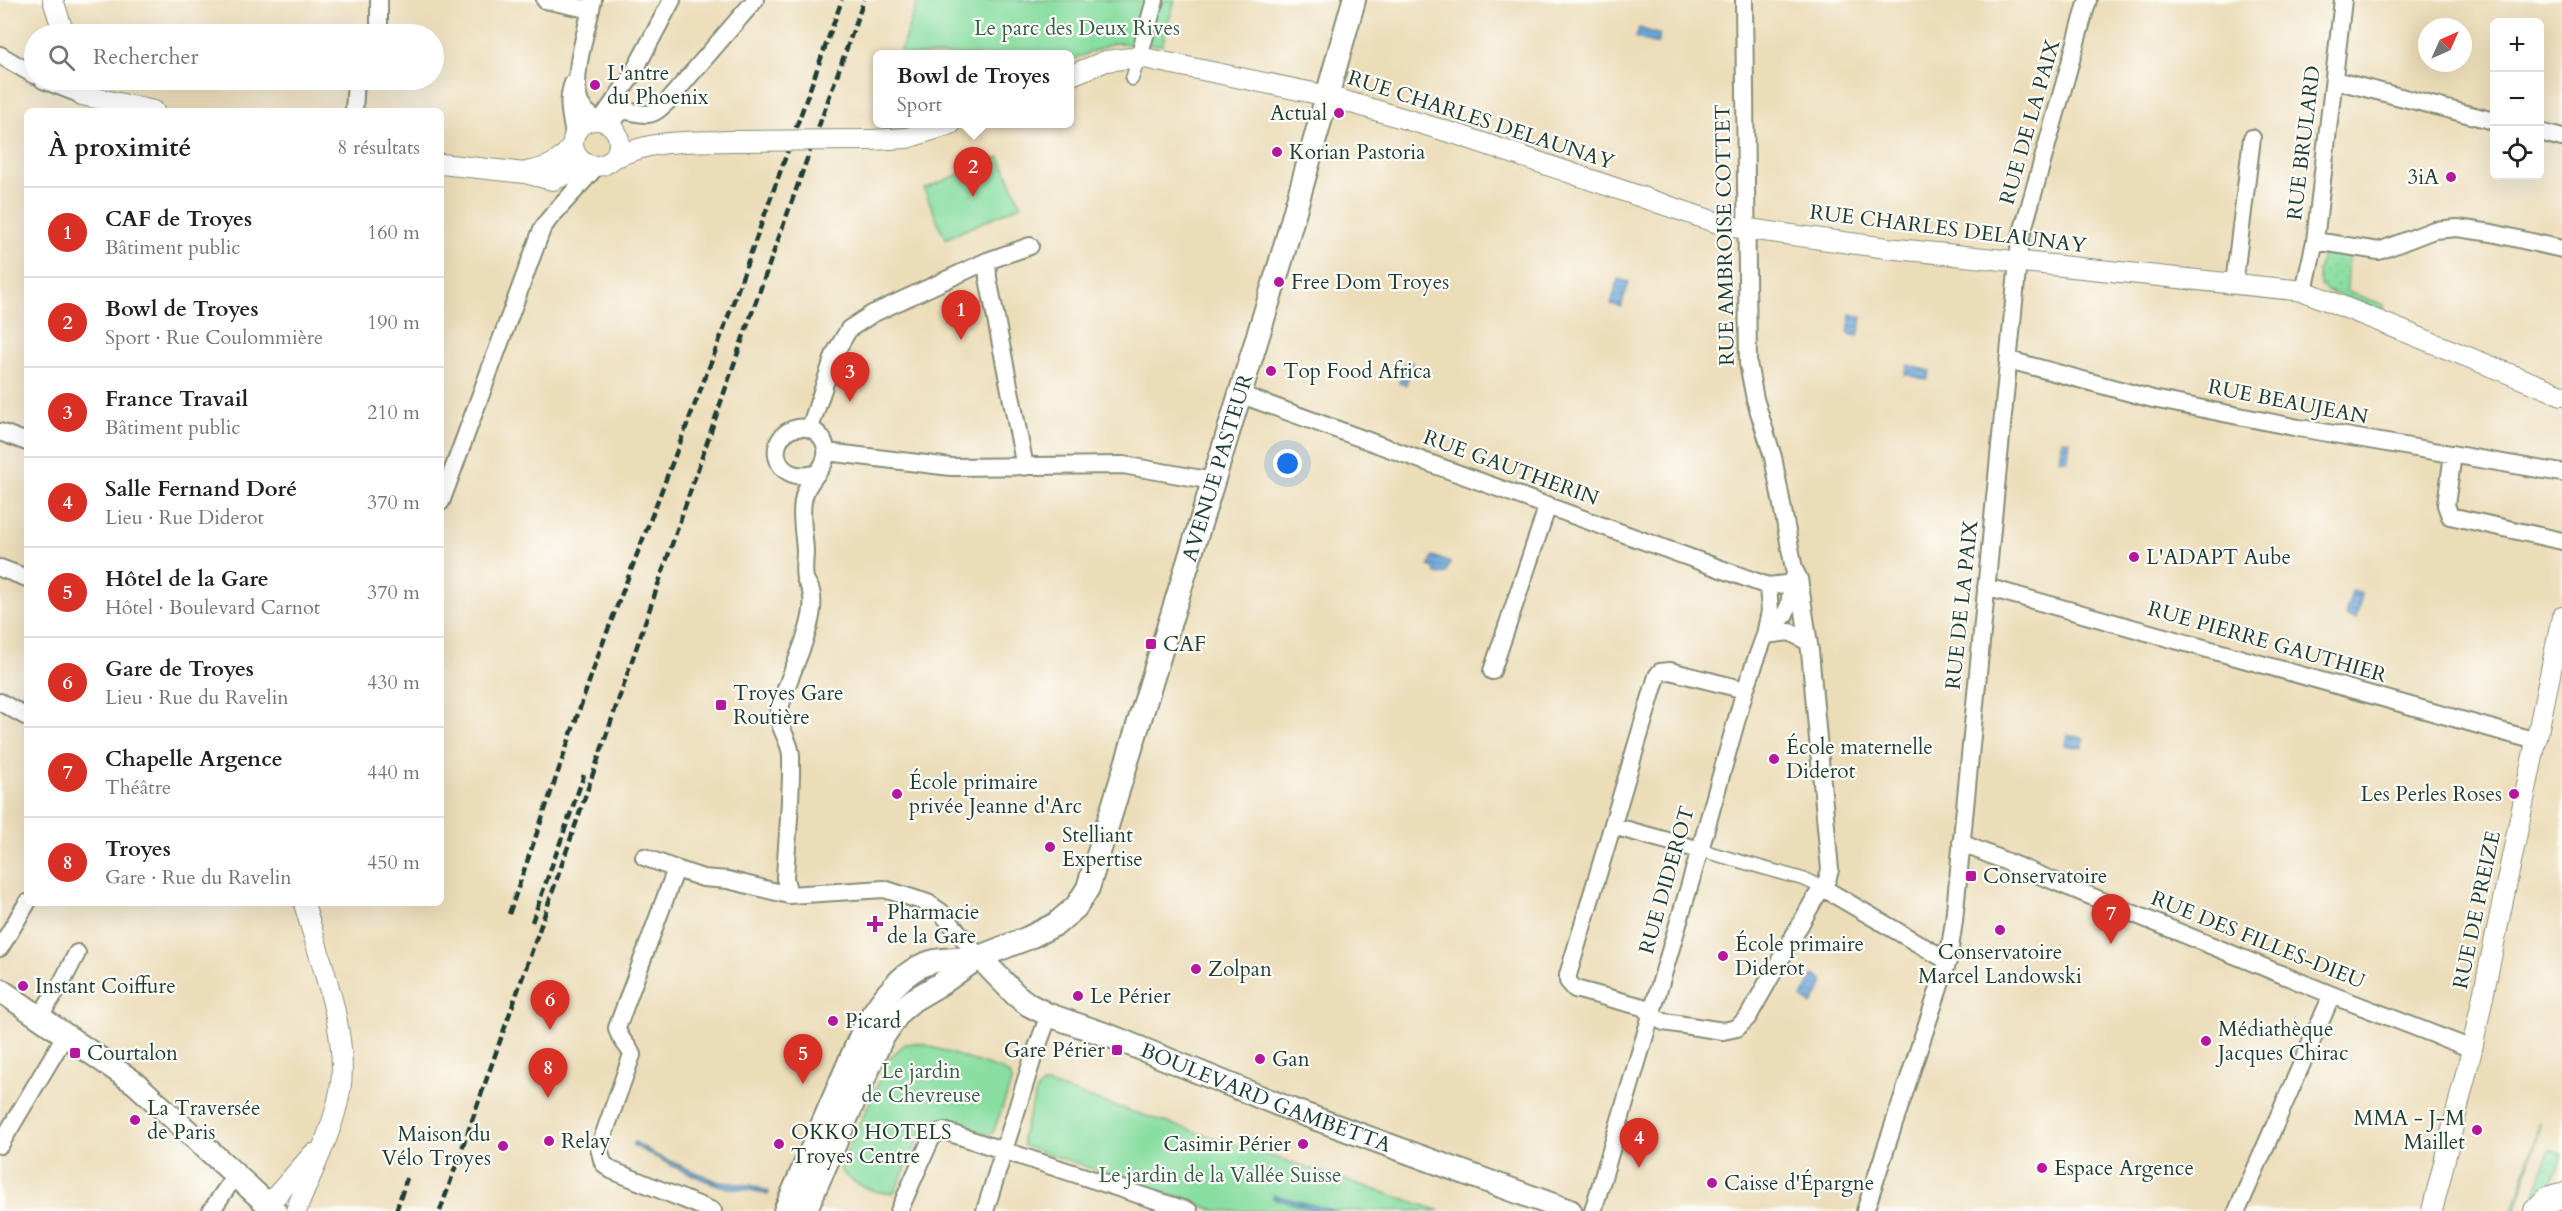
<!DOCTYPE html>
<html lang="fr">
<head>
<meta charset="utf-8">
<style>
	:root { --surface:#fff; --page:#f2f2f2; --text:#202124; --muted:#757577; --line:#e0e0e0; --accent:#d93025 }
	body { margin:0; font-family:Cardo,serif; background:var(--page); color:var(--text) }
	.controls { position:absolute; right:18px; top:18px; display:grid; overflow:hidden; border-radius:9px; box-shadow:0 6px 24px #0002 }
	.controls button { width:54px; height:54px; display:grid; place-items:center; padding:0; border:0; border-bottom:2px solid var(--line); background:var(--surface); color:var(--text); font:30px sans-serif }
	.compass { position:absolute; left:2418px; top:18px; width:54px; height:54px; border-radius:50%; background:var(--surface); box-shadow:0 6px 24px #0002; rotate:45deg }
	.you { position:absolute; left:1288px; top:464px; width:21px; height:21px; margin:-15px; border:4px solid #fff; border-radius:50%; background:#1a73e8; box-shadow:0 0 0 9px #1a73e833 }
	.badge { display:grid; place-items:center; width:39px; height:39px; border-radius:50%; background:var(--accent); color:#fff; font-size:20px; font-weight:700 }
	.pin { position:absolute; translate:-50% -50px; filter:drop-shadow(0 2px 3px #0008) }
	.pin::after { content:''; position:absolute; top:32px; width:21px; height:18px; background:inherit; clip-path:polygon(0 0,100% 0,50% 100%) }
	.popup { position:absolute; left:873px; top:50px; width:201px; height:78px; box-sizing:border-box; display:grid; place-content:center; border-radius:9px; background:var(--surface); filter:drop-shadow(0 2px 4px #0005); font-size:20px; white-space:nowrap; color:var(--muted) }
	.popup b { font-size:22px; color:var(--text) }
	.popup::after { content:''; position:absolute; left:50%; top:100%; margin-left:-12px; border:12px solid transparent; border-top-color:var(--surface) }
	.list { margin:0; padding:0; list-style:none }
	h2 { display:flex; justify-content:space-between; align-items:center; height:78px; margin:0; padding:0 24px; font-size:26px }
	h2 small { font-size:20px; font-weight:400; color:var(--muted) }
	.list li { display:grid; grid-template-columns:39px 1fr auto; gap:18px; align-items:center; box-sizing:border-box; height:90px; padding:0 24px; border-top:2px solid var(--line) }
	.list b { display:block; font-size:22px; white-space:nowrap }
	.list p { margin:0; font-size:20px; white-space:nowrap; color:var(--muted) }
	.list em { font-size:20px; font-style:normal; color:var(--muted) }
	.icon { flex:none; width:33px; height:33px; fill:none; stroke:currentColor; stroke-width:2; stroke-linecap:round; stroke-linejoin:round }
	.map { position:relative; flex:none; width:2562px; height:1211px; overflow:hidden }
	.search { position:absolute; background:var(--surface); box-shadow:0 6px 24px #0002; left:24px; top:24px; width:420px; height:66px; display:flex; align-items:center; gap:15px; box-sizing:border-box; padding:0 21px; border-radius:33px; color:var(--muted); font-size:22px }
	.panel { position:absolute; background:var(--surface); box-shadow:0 6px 24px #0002; left:24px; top:108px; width:420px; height:798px; border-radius:9px }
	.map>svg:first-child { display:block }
	.grass { fill:url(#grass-dots); stroke:#548e6a; stroke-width:1.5 }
	.park { fill:#89dea1; stroke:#548e6a; stroke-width:1.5 }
	.water { fill:url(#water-rules); stroke:#457288; stroke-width:1.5 }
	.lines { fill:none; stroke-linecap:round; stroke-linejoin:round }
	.pedestrian-casing { stroke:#868d76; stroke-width:15 }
	.minor-casing { stroke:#868d76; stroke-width:20 }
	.tertiary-casing { stroke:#868d76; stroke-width:22 }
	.secondary-casing { stroke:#868d76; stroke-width:26 }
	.primary-casing { stroke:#868d76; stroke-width:28 }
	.pedestrian { stroke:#fff; stroke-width:12 }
	.minor { stroke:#fff; stroke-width:16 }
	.tertiary { stroke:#fff; stroke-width:20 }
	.secondary { stroke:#fff; stroke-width:22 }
	.primary { stroke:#fff; stroke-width:26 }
	.rail { stroke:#1f3d34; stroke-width:4.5; stroke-dasharray:9 4.5; stroke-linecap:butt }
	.tertiary-bridge-casing { stroke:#868d76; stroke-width:22; stroke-linecap:butt }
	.tertiary-bridge { stroke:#fff; stroke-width:20 }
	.poi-dot { fill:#b5179e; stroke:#fdfcf7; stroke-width:2 }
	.labels { text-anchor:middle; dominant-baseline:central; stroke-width:4.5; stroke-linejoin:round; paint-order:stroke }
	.park-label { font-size:21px; fill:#345d4a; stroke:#fdfcf7 }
	.poi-label { font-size:21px; fill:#1f3d34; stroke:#fdfcf7; text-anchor:start }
	.street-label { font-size:21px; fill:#1f3d34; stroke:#fdfcf7 }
</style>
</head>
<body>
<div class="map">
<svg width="2562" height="1211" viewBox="0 0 2562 1211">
	<defs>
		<pattern id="grass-dots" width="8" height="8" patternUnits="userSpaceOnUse" patternTransform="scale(1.5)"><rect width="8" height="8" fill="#89dea1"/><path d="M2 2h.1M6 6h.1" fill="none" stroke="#76bf8b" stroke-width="1.8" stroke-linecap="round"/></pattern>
		<pattern id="water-rules" width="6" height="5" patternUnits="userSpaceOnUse" patternTransform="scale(1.5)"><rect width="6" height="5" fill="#6ba7dc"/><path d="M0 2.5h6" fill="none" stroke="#5789b3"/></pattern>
	</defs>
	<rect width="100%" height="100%" fill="#fdfcf7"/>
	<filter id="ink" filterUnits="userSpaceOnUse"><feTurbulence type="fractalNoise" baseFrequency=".0167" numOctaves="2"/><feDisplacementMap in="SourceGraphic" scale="12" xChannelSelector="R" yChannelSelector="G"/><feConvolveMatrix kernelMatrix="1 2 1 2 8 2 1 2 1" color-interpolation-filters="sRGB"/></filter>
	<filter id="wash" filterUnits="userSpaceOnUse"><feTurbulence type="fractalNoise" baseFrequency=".008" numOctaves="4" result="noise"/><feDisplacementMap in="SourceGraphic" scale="24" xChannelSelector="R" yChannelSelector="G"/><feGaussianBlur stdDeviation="1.35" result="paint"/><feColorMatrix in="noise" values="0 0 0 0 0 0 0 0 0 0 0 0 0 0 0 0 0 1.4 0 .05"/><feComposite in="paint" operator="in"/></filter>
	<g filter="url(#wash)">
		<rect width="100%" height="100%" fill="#ecddb9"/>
		<!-- grass -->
		<path class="grass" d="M2326 251 2349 254 2347 291 2384 305V311L2327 291 2320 285 2318 272 2322 254Z
			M2540 1123 2516 1211H2513Z
			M2550 1150 2562 1154C2556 1178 2553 1185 2533 1200L2547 1153Z"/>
		<!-- park -->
		<path class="park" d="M918 0H1175L1162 45 1114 43 1069 61V55H899Z
			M1000 157 1021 205 945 239 924 189Z
			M914 1043 923 1044 1004 1071 1010 1076 1011 1083 993 1133 986 1134 933 1119 924 1128 896 1189 893 1193C879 1195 850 1183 841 1171V1164L890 1058 905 1044Z
			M1047 1084 1441 1211H1218L1024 1146 1022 1137 1037 1090 1042 1085Z"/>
		<!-- water -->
		<path class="water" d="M1639 28 1660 35 1657 44 1636 38Z
			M1618 279 1629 282 1621 307 1611 304Z
			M1851 314 1862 317 1858 336 1848 334Z
			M1406 361 1412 362 1406 385 1399 383Z
			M1908 365 1930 371 1927 380 1905 374Z
			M2062 440 2070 441 2067 460 2059 459Z
			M1433 556 1450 563 1446 573 1436 574 1434 568 1429 566Z
			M2352 591 2362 594 2356 619 2345 616Z
			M2067 735 2084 738 2082 748 2065 745Z
			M1814 975 1823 980 1821 983 1823 985 1812 1005 1801 998Z
			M635 1142 658 1156 719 1182 751 1185 769 1192 768 1195C750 1187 735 1191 718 1185 689 1175 660 1160 633 1145Z
			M1274 1195 1336 1211H1320L1273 1198Z"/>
	</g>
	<g filter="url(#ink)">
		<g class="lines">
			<defs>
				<path id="pedestrian" d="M1132 79 1139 57
					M1700 850 1806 880 1823 888"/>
				<path id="minor" d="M379 0V34
					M545 0 591 10
					M593 0C588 26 570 78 580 103 583 110 590 115 596 120
					M1744 0 1748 363 1755 399 1773 457 1794 569 1799 579 1810 651 1830 870 1827 880 1814 900 1748 1017 1737 1028 1723 1031 1664 1022 1652 1016 1643 1007 1575 989 1568 981V975L1657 676 1660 672 1670 671 1745 690
					M0 55 34 75
					M1139 57 1155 0
					M43 80 82 95
					M2334 80 2494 121
					M573 83C566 101 571 116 574 135
					M354 111 356 80
					M601 120 631 77 672 0
					M611 125C625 102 626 114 647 114 655 114 661 107 667 102L755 0
					M2540 132 2562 138
					M2315 241 2379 251 2434 230 2457 228 2492 233 2562 249
					M987 261 988 278 1025 467
					M2234 284 2252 138
					M2304 291 2315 241 2343 0
					M2009 360 2153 399 2299 428 2562 473
					M1239 394 1768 586 1786 584 1799 579
					M810 428 835 353 849 329 872 314 987 261 1030 246
					M0 432 27 442
					M827 452 951 467 1123 465 1213 481
					M2453 454 2446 505 2450 516 2562 541
					M441 502 542 229 549 219 597 166
					M0 568 27 578
					M1986 587 2536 741
					M1765 635 1770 611 1768 586
					M1765 635 1790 632 1808 642
					M1492 671 1548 505
					M0 702 27 717
					M1613 826 1700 850
					M1961 843 2332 995 2472 1049
					M644 857 676 869
					M1823 888 1948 961
					M789 895 785 878C787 838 792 796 791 756 791 742 777 726 779 713 784 680 820 623 811 591 810 586 806 583 805 578 803 570 805 560 805 551 804 532 799 511 805 493 810 477 829 466 826 449 824 435 811 425 797 428 765 434 771 485 814 474
					M0 948 27 903
					M40 1015 60 986 77 953
					M0 1145 66 1034
					M211 1211 235 1176
					M713 1211 611 1170 603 1163 599 1148 632 1055C628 1044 619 1040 617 1028L676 869 703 878 728 880 789 895 884 889 928 903 941 912 979 957
					M899 1211 931 1139 937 1133 944 1131 1189 1211
					M985 1211 1032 1061 1049 1015
					M1593 1211 1700 850 1745 690 1765 635 1784 616 1789 605 1793 579
					M1865 1211 1948 961 1954 921 2020 240 2088 0
					M2237 1211 2332 995"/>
				<path id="tertiary" d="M53 0 64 34
					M1069 76 1106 61 1139 57 1328 96 1459 135 1727 226 1887 248 2304 291 2562 395
					M82 95 154 111
					M573 143a23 23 0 1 1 46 0a23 23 0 1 1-46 0Z
					M871 140 907 138 951 124
					M614 158C656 139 686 142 731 141
					M441 164 525 173 553 180 588 165
					M526 172C548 168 561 163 573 144
					M268 1205 313 1154
					M296 1211C311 1172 333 1132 340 1091 350 1035 319 958 304 903
					M2432 1211 2472 1049 2562 617"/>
				<g id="secondary">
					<path id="s1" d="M979 957 1016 995 1029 1005 1049 1015 1110 1036 1292 1110 1570 1211"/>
					<path d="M0 990 135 1083 275 1211"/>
					<path d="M785 1211 865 1026C881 1000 903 968 935 961 949 959 963 959 977 957"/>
					<path id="s2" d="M805 1211 881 1040 900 1011 913 1000 942 983 979 957 1028 938 1056 924 1076 907 1088 888 1280 264 1354 0"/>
				</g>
				<path id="primary" d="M2537 1211 2548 1200 2562 1196"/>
			</defs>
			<!-- pedestrian casing -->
			<use href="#pedestrian" class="pedestrian-casing"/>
			<!-- minor casing -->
			<use href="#minor" class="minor-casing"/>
			<!-- tertiary casing -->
			<use href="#tertiary" class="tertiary-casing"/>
			<!-- secondary casing -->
			<use href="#secondary" class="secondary-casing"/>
			<!-- primary casing -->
			<use href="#primary" class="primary-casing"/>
			<!-- pedestrian -->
			<use href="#pedestrian" class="pedestrian"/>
			<!-- minor -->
			<use href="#minor" class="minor"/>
			<!-- tertiary -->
			<use href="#tertiary" class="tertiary"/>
			<!-- secondary -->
			<use href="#secondary" class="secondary"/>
			<!-- primary -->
			<use href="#primary" class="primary"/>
			<!-- rail -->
			<path class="rail" d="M509 914 599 653 720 339 842 0
				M532 922 584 775
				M396 1211 407 1178
				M440 1211 541 925 745 332 864 0"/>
			<defs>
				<path id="tertiary-bridge" d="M731 141 871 140"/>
			</defs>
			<!-- tertiary-bridge casing -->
			<use href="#tertiary-bridge" class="tertiary-bridge-casing"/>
			<!-- tertiary-bridge -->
			<use href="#tertiary-bridge" class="tertiary-bridge"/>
		</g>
	</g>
	<!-- markers -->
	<g class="poi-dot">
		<circle cx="595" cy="85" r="6"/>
		<circle cx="1339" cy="113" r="6"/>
		<circle cx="1277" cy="152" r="6"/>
		<circle cx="2451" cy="177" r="6"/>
		<circle cx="1279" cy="282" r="6"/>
		<circle cx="1271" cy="371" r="6"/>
		<circle cx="2134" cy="557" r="6"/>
		<rect x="1145" y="638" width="12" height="12" rx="3"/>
		<rect x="715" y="699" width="12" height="12" rx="3"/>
		<circle cx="1774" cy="759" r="6"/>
		<circle cx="897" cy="794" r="6"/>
		<circle cx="2514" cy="794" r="6"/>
		<circle cx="1050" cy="847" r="6"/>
		<rect x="1965" y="870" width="12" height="12" rx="3"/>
		<path d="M872 915h6v6h6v6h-6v6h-6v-6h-6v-6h6z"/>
		<circle cx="2000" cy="930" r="6"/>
		<circle cx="1723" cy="956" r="6"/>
		<circle cx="1196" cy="969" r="6"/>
		<circle cx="23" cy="986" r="6"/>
		<circle cx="1078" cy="996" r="6"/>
		<circle cx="833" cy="1021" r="6"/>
		<circle cx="2206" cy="1041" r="6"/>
		<rect x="1111" y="1044" width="12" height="12" rx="3"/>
		<rect x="69" y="1047" width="12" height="12" rx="3"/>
		<circle cx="1260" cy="1059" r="6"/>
		<circle cx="135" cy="1120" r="6"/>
		<circle cx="2477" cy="1130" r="6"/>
		<circle cx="549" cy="1141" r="6"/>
		<circle cx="779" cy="1144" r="6"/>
		<circle cx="1303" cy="1144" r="6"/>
		<circle cx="503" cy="1146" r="6"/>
		<circle cx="2042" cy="1168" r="6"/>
		<circle cx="1712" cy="1183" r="6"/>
	</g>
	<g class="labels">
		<!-- park labels -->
		<g class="park-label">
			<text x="1077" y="28">Le parc des Deux Rives</text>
			<text x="921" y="1071">Le jardin<tspan x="921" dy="24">de Chevreuse</tspan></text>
			<text x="1220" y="1175">Le jardin de la Vallée Suisse</text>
		</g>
		<!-- poi labels -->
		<g class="poi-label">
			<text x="607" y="73">L'antre<tspan x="607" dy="24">du Phoenix</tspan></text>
			<text x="1327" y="113" text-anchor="end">Actual</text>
			<text x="1289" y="152">Korian Pastoria</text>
			<text x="2439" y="177" text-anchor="end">3iA</text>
			<text x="1291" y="282">Free Dom Troyes</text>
			<text x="1283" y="371">Top Food Africa</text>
			<text x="2146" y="557">L'ADAPT Aube</text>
			<text x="1163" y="644">CAF</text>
			<text x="733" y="693">Troyes Gare<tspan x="733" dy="24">Routière</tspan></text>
			<text x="1786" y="747">École maternelle<tspan x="1786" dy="24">Diderot</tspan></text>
			<text x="909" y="782">École primaire<tspan x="909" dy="24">privée Jeanne d'Arc</tspan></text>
			<text x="2502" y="794" text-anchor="end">Les Perles Roses</text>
			<text x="1062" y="835">Stelliant<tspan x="1062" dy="24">Expertise</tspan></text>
			<text x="1983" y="876">Conservatoire</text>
			<text x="887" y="912">Pharmacie<tspan x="887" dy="24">de la Gare</tspan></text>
			<text x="1735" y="944">École primaire<tspan x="1735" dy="24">Diderot</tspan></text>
			<text x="2000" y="952" text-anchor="middle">Conservatoire<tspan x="2000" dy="24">Marcel Landowski</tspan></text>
			<text x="1208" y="969">Zolpan</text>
			<text x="35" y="986">Instant Coiffure</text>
			<text x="1090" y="996">Le Périer</text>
			<text x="845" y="1021">Picard</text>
			<text x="2218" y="1029">Médiathèque<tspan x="2218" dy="24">Jacques Chirac</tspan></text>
			<text x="1105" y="1050" text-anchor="end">Gare Périer</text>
			<text x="87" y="1053">Courtalon</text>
			<text x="1272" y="1059">Gan</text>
			<text x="147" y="1108">La Traversée<tspan x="147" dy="24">de Paris</tspan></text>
			<text x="2465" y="1118" text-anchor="end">MMA - J-M<tspan x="2465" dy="24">Maillet</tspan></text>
			<text x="791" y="1132">OKKO HOTELS<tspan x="791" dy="24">Troyes Centre</tspan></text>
			<text x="491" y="1134" text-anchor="end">Maison du<tspan x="491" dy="24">Vélo Troyes</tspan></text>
			<text x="561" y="1141">Relay</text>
			<text x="1291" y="1144" text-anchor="end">Casimir Périer</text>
			<text x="2054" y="1168">Espace Argence</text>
			<text x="1724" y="1183">Caisse d'Épargne</text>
		</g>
		<!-- street labels -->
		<g class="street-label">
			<text transform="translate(1481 120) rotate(18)">RUE CHARLES DELAUNAY</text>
			<text transform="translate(2030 122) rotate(-74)">RUE DE LA PAIX</text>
			<text transform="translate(2304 143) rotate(-83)">RUE BRULARD</text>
			<text transform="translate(1948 229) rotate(7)">RUE CHARLES DELAUNAY</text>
			<text transform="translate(1725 235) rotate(-91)">RUE AMBROISE COTTET</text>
			<text transform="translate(2288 402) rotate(11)">RUE BEAUJEAN</text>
			<text stroke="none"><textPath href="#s2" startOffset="890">AVENUE PASTEUR</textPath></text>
			<text transform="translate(1511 468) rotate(20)">RUE GAUTHERIN</text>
			<text transform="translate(1962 605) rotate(-84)">RUE DE LA PAIX</text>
			<text transform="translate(2267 642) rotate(16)">RUE PIERRE GAUTHIER</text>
			<text transform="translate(1667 880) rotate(-74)">RUE DIDEROT</text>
			<text transform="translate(2477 910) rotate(-78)">RUE DE PREIZE</text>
			<text transform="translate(2258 940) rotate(22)">RUE DES FILLES-DIEU</text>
			<text stroke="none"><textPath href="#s1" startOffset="324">BOULEVARD GAMBETTA</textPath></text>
		</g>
	</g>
</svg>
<div class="controls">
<button>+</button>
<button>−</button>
<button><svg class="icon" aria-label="locate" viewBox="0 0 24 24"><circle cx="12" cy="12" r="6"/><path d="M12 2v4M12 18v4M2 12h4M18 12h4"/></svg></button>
</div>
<svg class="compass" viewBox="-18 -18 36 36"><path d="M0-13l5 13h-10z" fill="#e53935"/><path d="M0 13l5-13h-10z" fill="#757577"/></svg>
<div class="you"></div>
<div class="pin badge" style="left:961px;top:340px">1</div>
<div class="pin badge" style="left:973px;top:197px">2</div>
<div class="popup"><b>Bowl de Troyes</b>Sport</div>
<div class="pin badge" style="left:850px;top:402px">3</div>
<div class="pin badge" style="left:1639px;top:1168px">4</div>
<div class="pin badge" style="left:803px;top:1084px">5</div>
<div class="pin badge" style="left:550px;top:1030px">6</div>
<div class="pin badge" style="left:2111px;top:944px">7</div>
<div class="pin badge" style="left:548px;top:1098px">8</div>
<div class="search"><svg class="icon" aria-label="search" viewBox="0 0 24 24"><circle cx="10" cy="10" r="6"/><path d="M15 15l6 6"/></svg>Rechercher</div>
<section class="panel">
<h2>À proximité<small>8 résultats</small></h2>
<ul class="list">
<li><span class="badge">1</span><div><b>CAF de Troyes</b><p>Bâtiment public</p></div><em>160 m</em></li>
<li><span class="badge">2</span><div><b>Bowl de Troyes</b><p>Sport · Rue Coulommière</p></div><em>190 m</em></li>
<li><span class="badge">3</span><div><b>France Travail</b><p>Bâtiment public</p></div><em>210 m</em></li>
<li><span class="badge">4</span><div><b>Salle Fernand Doré</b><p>Lieu · Rue Diderot</p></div><em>370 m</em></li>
<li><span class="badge">5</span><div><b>Hôtel de la Gare</b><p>Hôtel · Boulevard Carnot</p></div><em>370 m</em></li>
<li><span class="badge">6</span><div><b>Gare de Troyes</b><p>Lieu · Rue du Ravelin</p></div><em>430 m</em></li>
<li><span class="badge">7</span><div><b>Chapelle Argence</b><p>Théâtre</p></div><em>440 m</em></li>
<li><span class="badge">8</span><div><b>Troyes</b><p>Gare · Rue du Ravelin</p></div><em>450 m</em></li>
</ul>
</section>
</div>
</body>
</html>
